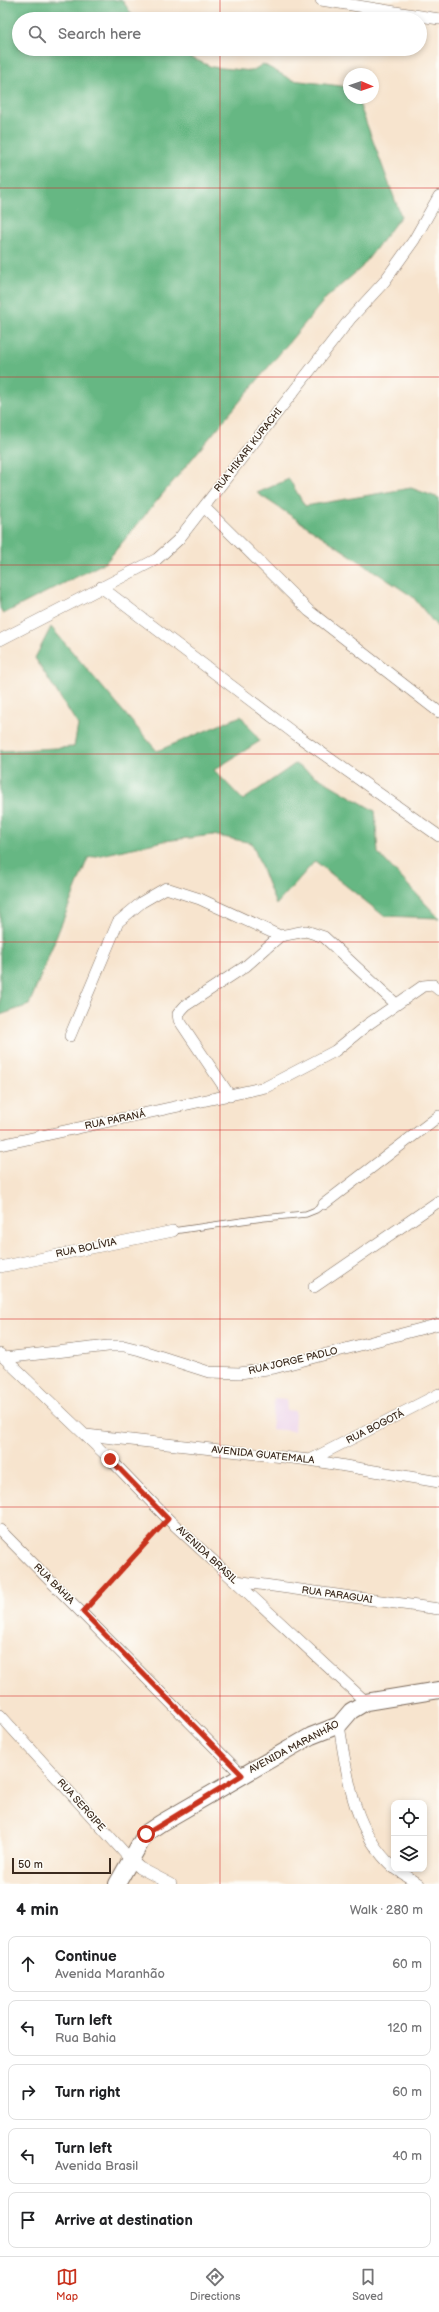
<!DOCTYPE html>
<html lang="en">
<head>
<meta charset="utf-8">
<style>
	:root { --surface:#fff; --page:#f6f6f6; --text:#202124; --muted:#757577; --line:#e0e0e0; --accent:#c8321e }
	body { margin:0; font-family:"Balsamiq Sans",sans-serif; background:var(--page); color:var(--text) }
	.controls { position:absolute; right:12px; bottom:12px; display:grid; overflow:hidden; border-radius:8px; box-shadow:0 2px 6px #0003 }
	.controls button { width:36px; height:36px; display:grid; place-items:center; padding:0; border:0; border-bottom:1px solid var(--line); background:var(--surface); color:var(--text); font:20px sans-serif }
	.compass { position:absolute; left:343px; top:68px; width:36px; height:36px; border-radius:50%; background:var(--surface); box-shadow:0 2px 6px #0003; rotate:92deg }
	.scale { position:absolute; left:12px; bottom:10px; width:99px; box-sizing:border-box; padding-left:4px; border:2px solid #3b2a1e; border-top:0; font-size:11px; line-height:14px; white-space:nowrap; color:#3b2a1e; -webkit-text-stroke:3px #fdfcf7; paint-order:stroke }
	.stop { position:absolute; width:12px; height:12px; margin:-9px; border:3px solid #c8321e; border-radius:50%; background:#fff }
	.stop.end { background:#c8321e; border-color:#fff; box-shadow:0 1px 4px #0008 }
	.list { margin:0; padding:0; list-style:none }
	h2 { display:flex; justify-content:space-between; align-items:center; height:52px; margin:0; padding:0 16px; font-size:17px }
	h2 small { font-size:13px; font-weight:400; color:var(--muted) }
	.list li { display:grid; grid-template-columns:26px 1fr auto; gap:12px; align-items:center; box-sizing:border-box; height:56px; margin:0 8px 8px; padding:0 8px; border:1px solid var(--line); border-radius:8px }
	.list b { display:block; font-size:15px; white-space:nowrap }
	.list p { margin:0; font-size:13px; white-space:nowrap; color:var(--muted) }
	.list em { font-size:13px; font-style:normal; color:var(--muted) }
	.icon { flex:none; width:22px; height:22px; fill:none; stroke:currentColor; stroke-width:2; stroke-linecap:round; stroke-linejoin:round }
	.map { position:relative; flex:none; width:439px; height:1884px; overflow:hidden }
	.search { position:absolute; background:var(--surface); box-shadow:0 2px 6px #0003; left:12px; right:12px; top:12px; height:44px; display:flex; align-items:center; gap:10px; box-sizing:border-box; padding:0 14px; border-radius:22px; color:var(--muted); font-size:15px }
	.sheet { height:372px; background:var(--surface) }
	nav { display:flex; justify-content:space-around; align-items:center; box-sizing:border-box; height:56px; border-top:1px solid var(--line); background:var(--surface); font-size:11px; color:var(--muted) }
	nav a { display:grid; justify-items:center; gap:2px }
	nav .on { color:var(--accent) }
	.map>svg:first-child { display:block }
	.built { fill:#ecd1ea }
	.forest { fill:#66b783; stroke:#507050 }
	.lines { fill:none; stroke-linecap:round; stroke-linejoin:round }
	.service-casing { stroke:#7d6b5c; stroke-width:7 }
	.minor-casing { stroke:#7d6b5c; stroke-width:12 }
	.secondary-casing { stroke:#7d6b5c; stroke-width:18 }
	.path { stroke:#7d6b5c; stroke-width:2.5; stroke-dasharray:1 3; stroke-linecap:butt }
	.service { stroke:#fff; stroke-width:5.5 }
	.minor { stroke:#fff; stroke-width:11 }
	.secondary { stroke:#fff; stroke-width:16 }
	.route { stroke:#c8321e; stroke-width:5 }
	.grid { fill:none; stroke:#d62828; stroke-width:1; stroke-opacity:0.55 }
	.labels { text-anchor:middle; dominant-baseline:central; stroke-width:3; stroke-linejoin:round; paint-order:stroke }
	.street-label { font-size:10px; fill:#3b2a1e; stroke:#fdfcf7 }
</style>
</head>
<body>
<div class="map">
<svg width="439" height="1884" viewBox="0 0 439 1884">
	<rect width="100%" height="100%" fill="#fdfcf7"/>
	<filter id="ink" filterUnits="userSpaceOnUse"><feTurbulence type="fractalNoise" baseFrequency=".025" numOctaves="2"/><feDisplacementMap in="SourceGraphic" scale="8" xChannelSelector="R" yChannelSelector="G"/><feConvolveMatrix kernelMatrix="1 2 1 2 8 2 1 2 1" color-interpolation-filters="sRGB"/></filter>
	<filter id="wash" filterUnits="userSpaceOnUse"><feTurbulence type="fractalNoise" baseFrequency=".012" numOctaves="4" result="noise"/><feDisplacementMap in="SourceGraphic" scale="16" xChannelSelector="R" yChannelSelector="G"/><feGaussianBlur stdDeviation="0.9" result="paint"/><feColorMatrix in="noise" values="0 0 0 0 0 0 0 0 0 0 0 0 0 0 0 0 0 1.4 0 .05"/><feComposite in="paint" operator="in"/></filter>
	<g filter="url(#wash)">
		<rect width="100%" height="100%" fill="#f7e4ce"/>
		<!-- built -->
		<path class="built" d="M274 1398 286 1399 287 1410 295 1411 294 1431 271 1429Z"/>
		<!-- forest -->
		<path class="forest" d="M0 0H122L135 19H19V49H172L212 67 252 71 263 64 292 80 349 87V98H357L401 216 361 268 326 298 106 562 3 614 0 608Z
			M289 479 305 506 411 488 439 498V629L413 597 257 493Z
			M51 627 157 751 241 716 260 741 214 770 243 800 295 764 375 811 378 853 439 918 384 916 315 861 276 905 252 843 213 835 164 841 88 858 29 1005 0 1015V751L74 747 78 725 35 658Z"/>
	</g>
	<g filter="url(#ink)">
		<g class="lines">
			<defs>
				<path id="service" d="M173 1231 263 1218 306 1214 316 1210 324 1204"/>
				<path id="minor" d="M321 0 439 19
					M204 507 309 611 439 712
					M101 587 295 734 439 836
					M0 640 157 559 178 540 350 319 384 282 414 240 439 196
					M70 1036 118 922 142 902 166 888 200 899 280 936
					M230 1096 179 1020 178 1014 185 1006 246 966 280 936 306 931 324 937 396 1004
					M0 1145 266 1087 335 1051 367 1025 423 986 433 985 439 990
					M324 1204 439 1116
					M0 1267 173 1231
					M314 1287 439 1201
					M0 1354 110 1459 168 1519 366 1702
					M4 1358 108 1346H124L140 1350 209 1372 240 1373 274 1368 439 1324
					M86 1435 310 1460 439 1482
					M310 1460 439 1394
					M0 1530 242 1775
					M236 1581 439 1609
					M0 1715 130 1859 140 1868 171 1884
					M339 1725C347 1776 353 1831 394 1868
					M396 1869 419 1884"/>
				<path id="secondary" d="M117 1884 146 1833 161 1823 311 1736 339 1725 351 1711 366 1702 439 1690"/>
			</defs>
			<!-- service casing -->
			<use href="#service" class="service-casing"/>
			<!-- minor casing -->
			<use href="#minor" class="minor-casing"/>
			<!-- secondary casing -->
			<use href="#secondary" class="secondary-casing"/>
			<!-- path -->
			<path class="path" d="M90 1605 161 1527"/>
			<!-- service -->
			<use href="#service" class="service"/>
			<!-- minor -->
			<use href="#minor" class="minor"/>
			<!-- secondary -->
			<use href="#secondary" class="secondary"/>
		</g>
	</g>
	<g class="lines" filter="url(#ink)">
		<!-- route -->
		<path class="route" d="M110 1459 168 1519 83 1612 242 1775 146 1834"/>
	</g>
	<!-- grid -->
	<path class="grid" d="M220 0V19M220 49V1884M0 188H439M0 377H439M0 565H439M0 754H439M0 942H439M0 1130H439M0 1319H439M0 1507H439M0 1696H439"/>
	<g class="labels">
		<!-- street labels -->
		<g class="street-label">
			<text transform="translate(248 450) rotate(-52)">RUA HIKARI KURACHI</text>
			<text transform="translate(115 1120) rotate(-12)">RUA PARANÁ</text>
			<text transform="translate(86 1248) rotate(-12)">RUA BOLÍVIA</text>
			<text transform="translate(293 1361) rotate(-13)">RUA JORGE PADLO</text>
			<text transform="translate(375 1427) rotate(-27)">RUA BOGOTÁ</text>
			<text transform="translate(263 1455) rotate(6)">AVENIDA GUATEMALA</text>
			<text transform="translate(207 1555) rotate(43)">AVENIDA BRASIL</text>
			<text transform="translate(54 1584) rotate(45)">RUA BAHIA</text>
			<text transform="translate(337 1595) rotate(8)">RUA PARAGUAI</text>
			<text transform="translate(294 1747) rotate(-28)">AVENIDA MARANHÃO</text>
			<text transform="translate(81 1805) rotate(48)">RUA SERGIPE</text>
		</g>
	</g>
</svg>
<div class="controls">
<button><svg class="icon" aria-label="locate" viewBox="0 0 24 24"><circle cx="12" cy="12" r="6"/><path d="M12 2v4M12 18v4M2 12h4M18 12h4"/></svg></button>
<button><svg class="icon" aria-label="layers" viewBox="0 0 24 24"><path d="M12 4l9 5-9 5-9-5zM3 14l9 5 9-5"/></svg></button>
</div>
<svg class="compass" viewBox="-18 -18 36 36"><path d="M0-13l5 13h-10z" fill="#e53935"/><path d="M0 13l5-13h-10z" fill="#757577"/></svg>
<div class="scale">50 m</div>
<div class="stop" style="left:146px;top:1834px"></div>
<div class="stop end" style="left:110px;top:1459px"></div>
<div class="search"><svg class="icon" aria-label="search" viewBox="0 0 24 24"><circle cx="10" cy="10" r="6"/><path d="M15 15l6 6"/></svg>Search here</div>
</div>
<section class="sheet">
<h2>4 min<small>Walk · 280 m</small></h2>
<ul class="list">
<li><svg class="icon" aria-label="ahead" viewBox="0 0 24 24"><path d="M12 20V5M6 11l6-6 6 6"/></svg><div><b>Continue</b><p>Avenida Maranhão</p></div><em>60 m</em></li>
<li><svg class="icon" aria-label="left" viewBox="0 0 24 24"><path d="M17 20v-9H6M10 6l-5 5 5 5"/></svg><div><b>Turn left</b><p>Rua Bahia</p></div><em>120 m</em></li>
<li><svg class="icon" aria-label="right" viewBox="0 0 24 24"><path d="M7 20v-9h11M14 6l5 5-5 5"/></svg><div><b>Turn right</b></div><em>60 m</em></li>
<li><svg class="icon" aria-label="left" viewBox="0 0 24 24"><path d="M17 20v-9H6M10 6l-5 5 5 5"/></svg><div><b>Turn left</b><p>Avenida Brasil</p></div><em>40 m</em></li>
<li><svg class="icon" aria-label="arrive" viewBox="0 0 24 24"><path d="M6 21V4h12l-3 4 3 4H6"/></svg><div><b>Arrive at destination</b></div></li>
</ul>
</section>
<nav>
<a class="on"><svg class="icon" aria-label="map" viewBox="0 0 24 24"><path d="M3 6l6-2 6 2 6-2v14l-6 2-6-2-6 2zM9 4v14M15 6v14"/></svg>Map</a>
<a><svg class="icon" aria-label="directions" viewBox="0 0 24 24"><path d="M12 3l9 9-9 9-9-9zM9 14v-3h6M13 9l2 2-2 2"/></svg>Directions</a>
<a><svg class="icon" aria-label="saved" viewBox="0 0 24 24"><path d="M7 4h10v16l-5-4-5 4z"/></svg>Saved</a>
</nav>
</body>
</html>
